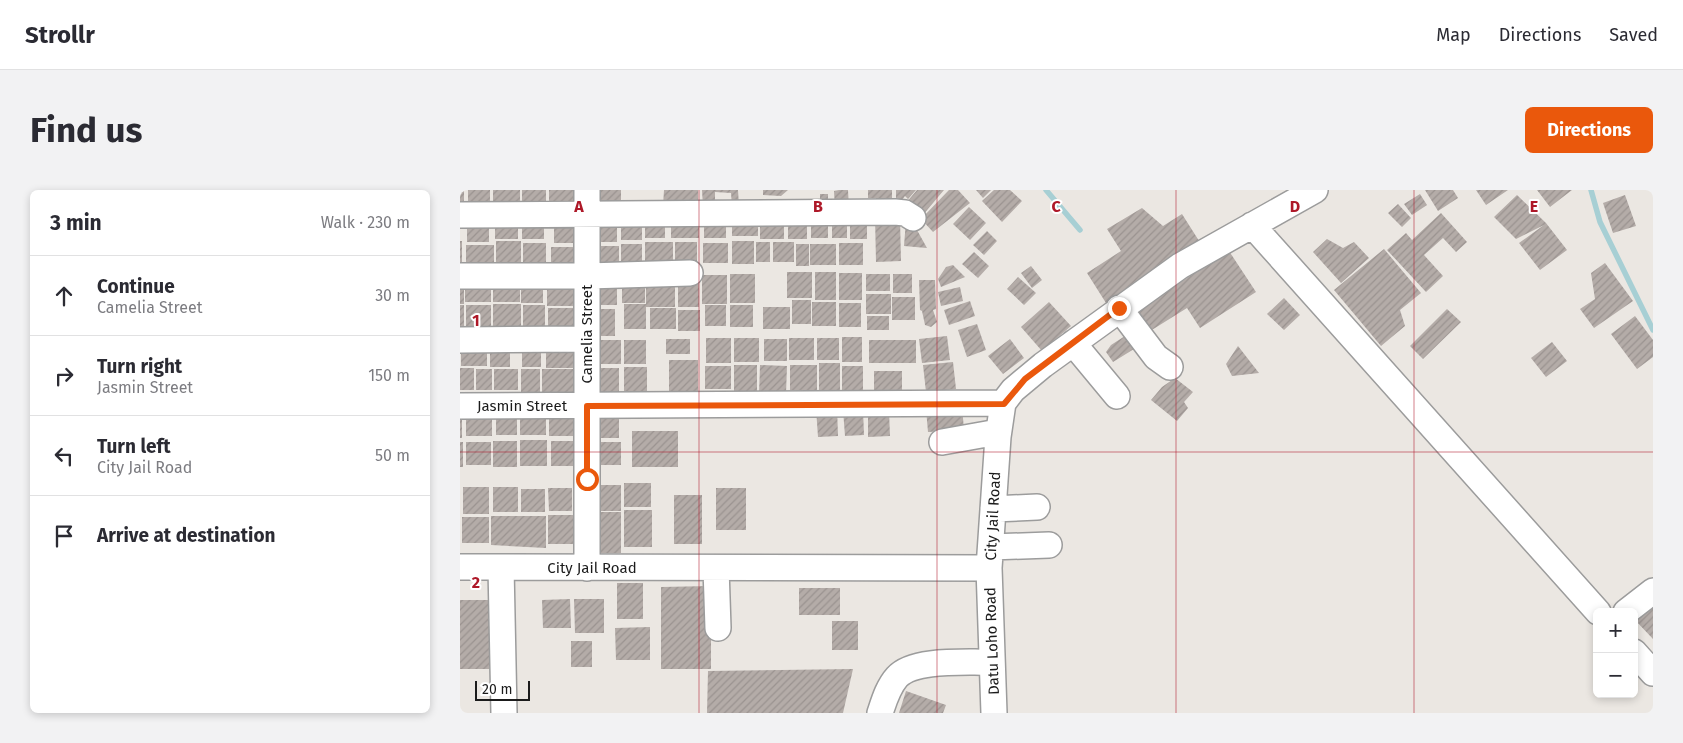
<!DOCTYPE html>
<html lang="en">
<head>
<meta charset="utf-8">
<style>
	:root { --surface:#fff; --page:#f2f2f3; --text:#2b2b33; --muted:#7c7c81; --line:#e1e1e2; --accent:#ea580c }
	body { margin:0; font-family:"Fira Sans",sans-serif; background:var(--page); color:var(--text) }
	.controls { position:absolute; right:15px; bottom:15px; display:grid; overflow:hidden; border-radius:8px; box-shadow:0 2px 8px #0003 }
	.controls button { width:45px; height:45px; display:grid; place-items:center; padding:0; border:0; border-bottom:1px solid var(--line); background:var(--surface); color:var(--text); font:25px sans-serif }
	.scale { position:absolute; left:15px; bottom:12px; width:55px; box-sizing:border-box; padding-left:5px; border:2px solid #1b1b1b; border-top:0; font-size:14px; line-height:18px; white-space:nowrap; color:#1b1b1b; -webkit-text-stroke:4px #fff; paint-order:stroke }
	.stop { position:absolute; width:15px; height:15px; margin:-11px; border:4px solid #ea580c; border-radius:50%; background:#fff }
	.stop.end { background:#ea580c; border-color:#fff; box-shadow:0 1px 5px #0008 }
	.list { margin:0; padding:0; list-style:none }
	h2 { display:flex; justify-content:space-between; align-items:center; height:65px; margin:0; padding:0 20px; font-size:21px }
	h2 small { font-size:16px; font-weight:400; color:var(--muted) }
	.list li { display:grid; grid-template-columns:32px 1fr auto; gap:15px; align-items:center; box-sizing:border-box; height:80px; padding:0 20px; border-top:1px solid var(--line) }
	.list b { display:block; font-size:19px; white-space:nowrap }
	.list p { margin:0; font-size:16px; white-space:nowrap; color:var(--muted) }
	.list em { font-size:16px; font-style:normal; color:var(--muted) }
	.icon { flex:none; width:28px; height:28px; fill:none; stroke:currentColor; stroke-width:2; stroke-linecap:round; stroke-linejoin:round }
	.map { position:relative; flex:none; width:1193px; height:523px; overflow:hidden; border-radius:8px }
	header { display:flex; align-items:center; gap:30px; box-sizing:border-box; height:70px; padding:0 25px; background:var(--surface); border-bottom:1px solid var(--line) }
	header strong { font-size:24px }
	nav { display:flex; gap:28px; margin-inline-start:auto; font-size:18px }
	.intro { display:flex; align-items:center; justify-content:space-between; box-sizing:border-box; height:120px; padding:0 30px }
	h1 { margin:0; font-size:35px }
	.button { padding:12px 22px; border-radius:8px; background:var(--accent); color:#fff; font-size:18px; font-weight:700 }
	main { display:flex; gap:30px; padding:0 30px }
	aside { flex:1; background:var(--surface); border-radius:8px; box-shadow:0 2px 8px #0003 }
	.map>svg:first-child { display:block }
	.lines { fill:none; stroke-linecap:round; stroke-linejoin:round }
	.stream { stroke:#a7cfd4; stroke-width:5.5 }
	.building { fill:url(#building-hatch) }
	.minor-casing { stroke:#9c9c9c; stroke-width:28 }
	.minor { stroke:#fff; stroke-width:25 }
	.route { stroke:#ea580c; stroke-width:6 }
	.grid { fill:none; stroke:#ae1828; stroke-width:1; stroke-opacity:0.55 }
	.labels { text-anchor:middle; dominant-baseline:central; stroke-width:4; stroke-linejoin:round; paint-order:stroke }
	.street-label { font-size:15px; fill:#1b1b1b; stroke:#fff }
	.grid-label { font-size:16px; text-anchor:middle; font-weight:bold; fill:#ae1828; stroke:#fff; stroke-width:4; stroke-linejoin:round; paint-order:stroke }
</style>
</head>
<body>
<header>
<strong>Strollr</strong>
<nav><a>Map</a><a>Directions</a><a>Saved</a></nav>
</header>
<div class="intro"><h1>Find us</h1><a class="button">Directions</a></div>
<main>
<aside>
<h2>3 min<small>Walk · 230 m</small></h2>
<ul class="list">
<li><svg class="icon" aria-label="ahead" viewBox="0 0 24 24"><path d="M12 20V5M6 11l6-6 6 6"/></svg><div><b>Continue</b><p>Camelia Street</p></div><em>30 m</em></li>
<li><svg class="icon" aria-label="right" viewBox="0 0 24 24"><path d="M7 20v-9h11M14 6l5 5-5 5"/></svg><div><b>Turn right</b><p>Jasmin Street</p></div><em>150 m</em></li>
<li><svg class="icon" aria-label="left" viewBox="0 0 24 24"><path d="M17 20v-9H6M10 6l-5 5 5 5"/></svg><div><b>Turn left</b><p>City Jail Road</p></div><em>50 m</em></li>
<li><svg class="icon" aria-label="arrive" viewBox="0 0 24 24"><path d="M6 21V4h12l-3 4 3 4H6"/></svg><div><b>Arrive at destination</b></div></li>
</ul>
</aside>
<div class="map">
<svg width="1193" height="523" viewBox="0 0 1193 523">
	<defs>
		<pattern id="building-hatch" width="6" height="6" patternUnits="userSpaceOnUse" patternTransform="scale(1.25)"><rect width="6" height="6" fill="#b4aca8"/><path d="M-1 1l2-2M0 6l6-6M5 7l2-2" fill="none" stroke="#9a9390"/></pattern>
	</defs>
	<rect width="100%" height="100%" fill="#ebe7e2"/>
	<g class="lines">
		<!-- stream -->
		<path class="stream" d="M586 0 620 40
			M1131 0 1140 32 1193 140"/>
	</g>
	<!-- building -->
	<path class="building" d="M0 0H4V11H0Z
		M8 0H30V11L8 12Z
		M33 0H60V13H33Z
		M62 0H86V12H62Z
		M89 0H115V11H89Z
		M136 0H161V16H136Z
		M204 0H238V15L203 16Z
		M242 0H278L279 16H272L271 3 255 2V16L243 17Z
		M303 0H328L321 6 303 5Z
		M379 0H388L389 19 375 20 374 1Z
		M408 0H432V13H416V8H408Z
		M436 0H456L448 9 445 6 442 10 436 8Z
		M457 0H484L462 26 446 13Z
		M489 0H498L510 13 473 42 461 29Z
		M516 0H531L523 8Z
		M534 0H550L562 11 542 32 522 11Z
		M965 0H993L998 8 978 21Z
		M1016 0H1048L1026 15Z
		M1077 0H1112L1090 17Z
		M360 4H368V9H372V20H360Z
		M960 4 967 15 952 25 944 14Z
		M1057 5 1086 33 1107 60 1080 80 1059 53 1084 35 1056 49 1034 27Z
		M1165 5 1176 36 1153 43 1143 13Z
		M938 14 951 28 942 37 928 23Z
		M509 17 526 33 510 50 493 34Z
		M682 18 703 36 722 24 741 54 646 113 627 83 661 61 647 39Z
		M981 23 1007 52 996 62 983 48 964 65 983 86 966 102 927 60 946 43 952 50Z
		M272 24H298V46H272Z
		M161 25H182V50H161Z
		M372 25H387V48H372Z
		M390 25H407V49H390Z
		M328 26H347V49H328Z
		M136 27H157V52H136Z
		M185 27H205V48H185Z
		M244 27H266V48H244Z
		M300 27H324V49H300Z
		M351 27H368V48H351Z
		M415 27H440L441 71 416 72Z
		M35 28H58V49H35Z
		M211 28H239V48H211Z
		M7 30H29V52H7Z
		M62 30H84V49H62Z
		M446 30 457 40 467 58 444 56Z
		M94 31H116V53H94Z
		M527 41 537 51 524 65 513 55Z
		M867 49 883 58 894 52 909 68 881 93 853 62Z
		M0 51H2V75H0Z
		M36 51H61V77H36Z
		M272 51H294V74H272Z
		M185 52H213V75H185Z
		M215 52H237V74H215Z
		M296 52H310V72H296Z
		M313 52H334V72H313Z
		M63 53H86V77H63Z
		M243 53H268V73H243Z
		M379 53H403V75H379Z
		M161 54H182V74H161Z
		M336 54H349V76H336Z
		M350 54H376V75H350Z
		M6 55H34V76H6Z
		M137 56H159V78H137Z
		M91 57H120V80H91Z
		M924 59 961 103 940 120 945 136 921 156 874 100Z
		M769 61 796 102 740 138 727 118 687 143 674 122Z
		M514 62 529 76 518 88 502 74Z
		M1145 73 1173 111 1134 138 1120 119 1135 109 1131 83Z
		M493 75 505 87 481 97 478 89 486 77Z
		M571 76 582 90 572 98 561 83Z
		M327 82H352V108H327Z
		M355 82H376V110H355Z
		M379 83H402V110H379Z
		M270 84H295V113H270Z
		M406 84H430V101H406Z
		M433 84H452V103H433Z
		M186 85H215V117H186V139H164V114H186Z
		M218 85H239V117H218Z
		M242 85H267V114H242Z
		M61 86H83V113H61Z
		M133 87H157V115H133Z
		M162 87H185V113H162Z
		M558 87 576 103 564 115 547 99Z
		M87 88H119V116H87Z
		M33 89H60V112H33Z
		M0 90H4V114H0Z
		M459 90H475L476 119 473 120 477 132 471 137 465 135 462 121 460 120Z
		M5 91H31V112H5Z
		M500 97 503 111 481 116 478 102Z
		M406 104H431V124H406Z
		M432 107H455V130H432Z
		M824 108 840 125 824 140 807 124Z
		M332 110H351V134H332Z
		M510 111 515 126 489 135 484 120Z
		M352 112H376V136H352Z
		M589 112 611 136 582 161 561 137Z
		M379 113H401V137H379Z
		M33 114H61V141H33Z
		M0 115H4V139H0Z
		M6 115H31V141H6Z
		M63 115H85V140H63Z
		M245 115H266V136H245Z
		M270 115H293V137H270Z
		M303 117H330V139H303Z
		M88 118H117V146H88Z
		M190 118H216V139H190Z
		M128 119H155V146H128Z
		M987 119 1001 132 963 169 950 156Z
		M218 120H240V141H218Z
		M407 126H429V140H407Z
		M1175 126 1193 150V167L1177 179 1151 144Z
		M517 134 526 160 507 167 498 140Z
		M487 146 490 170 462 173 459 149Z
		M665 146 674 159 653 172 646 162 651 155Z
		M382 147H402V172H382Z
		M246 148H271V173H246Z
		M274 148H299V172H274Z
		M329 148H354V170H329Z
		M357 148H379V170H357Z
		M206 149H230V164H206Z
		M304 149H327V171H304Z
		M550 149 564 168 543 184 528 166Z
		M86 150H119V178H86Z
		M133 150H161V174H133Z
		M164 150H186V174H164Z
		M409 150H456V173H409Z
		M1 152H27V176H1Z
		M1092 152 1107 171 1086 187 1071 168Z
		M30 153H50V177H30Z
		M62 153H81V177H62Z
		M778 156 799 183 772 186 766 174Z
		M209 170H238V204H209Z
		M493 172 496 199 466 202 463 175Z
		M359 173H380V204H359Z
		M274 175H297V201H274Z
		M300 175 327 176 326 204H299Z
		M330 175H357V200H330Z
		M245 176H271V199H245Z
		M382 176H403V201H382Z
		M164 177H187V201H164Z
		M0 178H14V200H0Z
		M135 178H159V204H135Z
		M16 179H32V200H16Z
		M34 179H58V200H34Z
		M61 179H80V204H61Z
		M82 179H115V204H82Z
		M414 181H442V202H414Z
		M715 188 733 202 724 212 728 218 717 231 691 210 702 197Z
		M502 216 504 240 468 242 466 219Z
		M377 217 378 246 358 247 356 218Z
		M0 218H2V248H0Z
		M134 219H159V248H134Z
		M403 219 404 245 385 246 383 220Z
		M6 220H32V246H6Z
		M36 221H57V245H36Z
		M408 221H429L430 246 408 247Z
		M60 222H86V245H60Z
		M89 222H116V246H89Z
		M172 241H218V277H172Z
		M60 250H87V276H60Z
		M33 251H57V277H33Z
		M91 251H117V276H91Z
		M0 252H3V277H0Z
		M6 252H31V275H6Z
		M135 252H161V275H135Z
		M164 293H191V317H164Z
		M136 295H161V321H136Z
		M3 297H29V324H3Z
		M33 297H58V322H33Z
		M88 298H112V321H89Z
		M256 298H286V340H256Z
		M61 299H85V322H61Z
		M214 305H242V354H214Z
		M164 320H192V357H164Z
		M135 322H161V363H135Z
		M88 325H114V354H88Z
		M31 326H86V358L31 355Z
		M2 327H29V353H2Z
		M157 393H183V429H157Z
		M251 396V479H201V397Z
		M339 398H380V425H339Z
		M110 409 111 438H83L82 410Z
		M114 409H144V443H115Z
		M0 410H29V479H0Z
		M1193 413V449L1175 430Z
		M372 431H398V460H372Z
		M190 437V470H156L155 438Z
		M111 451H132V477H111Z
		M393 479 383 523H247L248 481Z
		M446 501 486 515 483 523H439Z"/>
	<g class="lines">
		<defs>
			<path id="minor" d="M127 0V378
				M0 25 435 22 445 23 453 28
				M792 35 1138 422
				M0 86H127L230 83
				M659 118 696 167 710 177
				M0 150 127 149
				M613 153 657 206
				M0 216 543 213
				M482 252 538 242
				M533 319 577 317
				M531 357 589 355
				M0 377 529 378
				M41 377 44 523
				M256 378 258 438
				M1166 422 1193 401
				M1174 462 1193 483
				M420 523C424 511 428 497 437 487 454 468 508 473 532 472
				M534 523 529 378 538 247 543 213 553 200 583 175 720 76 855 0"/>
		</defs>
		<!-- minor casing -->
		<use href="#minor" class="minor-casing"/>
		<!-- minor -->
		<use href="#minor" class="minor"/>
	</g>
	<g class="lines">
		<!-- route -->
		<path class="route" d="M127 289V216L544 214 565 189 659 118"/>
	</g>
	<!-- grid -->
	<path class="grid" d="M239 0V523M477 0V523M716 0V523M954 0V523M0 262H1193"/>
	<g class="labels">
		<!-- street labels -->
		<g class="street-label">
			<text transform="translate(127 144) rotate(-90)">Camelia Street</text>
			<text x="62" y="216">Jasmin Street</text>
			<text transform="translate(533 326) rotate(-87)">City Jail Road</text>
			<text x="132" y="378">City Jail Road</text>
			<text transform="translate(532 451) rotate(-92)">Datu Loho Road</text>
		</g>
	</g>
	<g class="grid-label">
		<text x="119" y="22">A</text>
		<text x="358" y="22">B</text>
		<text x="596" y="22">C</text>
		<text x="835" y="22">D</text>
		<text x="1074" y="22">E</text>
		<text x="16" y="136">1</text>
		<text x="16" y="398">2</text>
	</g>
</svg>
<div class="controls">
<button>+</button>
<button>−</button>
</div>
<div class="scale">20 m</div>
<div class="stop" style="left:127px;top:289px"></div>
<div class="stop end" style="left:659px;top:118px"></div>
</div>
</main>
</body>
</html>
